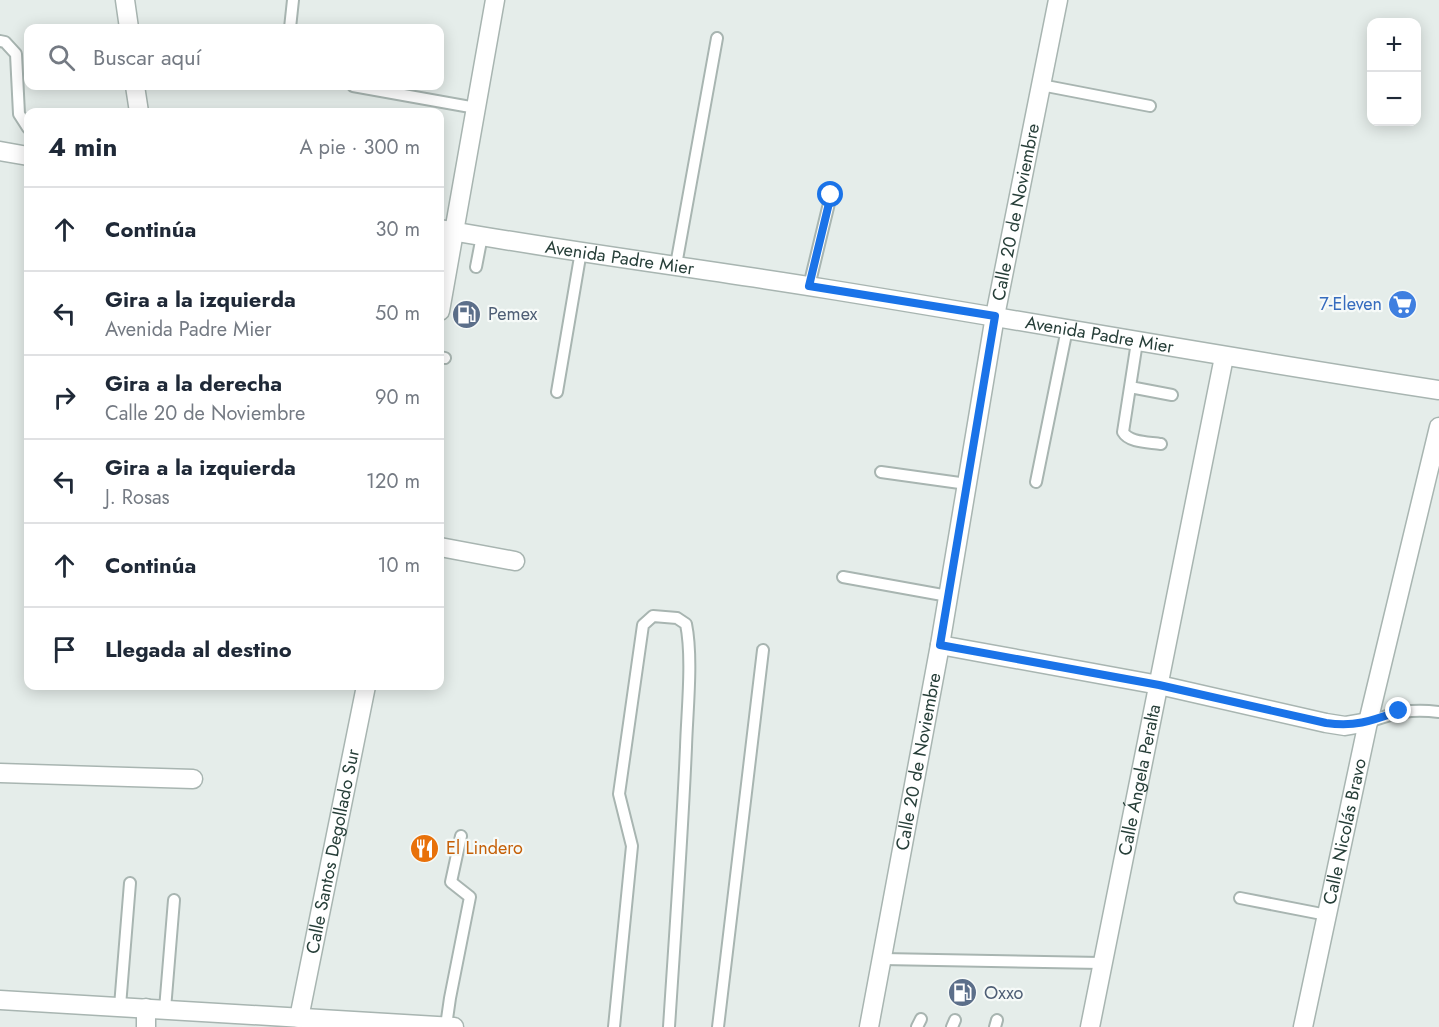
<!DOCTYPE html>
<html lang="es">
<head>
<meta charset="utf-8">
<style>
	:root { --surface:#fff; --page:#f2f2f3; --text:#1f2937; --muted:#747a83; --line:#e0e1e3 }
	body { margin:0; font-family:Jost,sans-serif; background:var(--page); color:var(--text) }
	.controls { position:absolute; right:18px; top:18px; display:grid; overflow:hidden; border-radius:12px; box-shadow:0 3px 15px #0003 }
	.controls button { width:54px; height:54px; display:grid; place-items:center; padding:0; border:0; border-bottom:2px solid var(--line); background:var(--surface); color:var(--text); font:30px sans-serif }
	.stop { position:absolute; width:18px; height:18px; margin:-14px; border:4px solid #1a73e8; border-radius:50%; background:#fff }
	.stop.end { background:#1a73e8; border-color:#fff; box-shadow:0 2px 6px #0008 }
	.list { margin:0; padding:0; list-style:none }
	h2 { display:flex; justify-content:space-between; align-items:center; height:78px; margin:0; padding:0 24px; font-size:26px }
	h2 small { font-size:20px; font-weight:400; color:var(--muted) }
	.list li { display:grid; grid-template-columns:39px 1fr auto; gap:18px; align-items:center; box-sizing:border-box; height:84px; padding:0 24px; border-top:2px solid var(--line) }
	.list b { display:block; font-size:22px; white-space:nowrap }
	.list p { margin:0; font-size:20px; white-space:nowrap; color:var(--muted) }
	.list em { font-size:20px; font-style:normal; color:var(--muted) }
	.icon { flex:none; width:33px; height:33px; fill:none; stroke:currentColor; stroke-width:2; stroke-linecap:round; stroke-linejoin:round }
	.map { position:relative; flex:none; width:1439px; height:1027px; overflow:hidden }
	.search { position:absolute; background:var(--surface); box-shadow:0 3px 15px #0003; left:24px; top:24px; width:420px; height:66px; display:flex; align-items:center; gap:15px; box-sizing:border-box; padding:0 21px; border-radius:12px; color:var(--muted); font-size:22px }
	.panel { position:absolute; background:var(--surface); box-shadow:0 3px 15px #0003; left:24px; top:108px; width:420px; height:582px; border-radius:12px }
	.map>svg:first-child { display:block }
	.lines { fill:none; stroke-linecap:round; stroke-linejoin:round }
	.service-casing { stroke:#a8b5b1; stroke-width:14 }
	.minor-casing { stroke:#a8b5b1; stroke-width:21 }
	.tertiary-casing { stroke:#a8b5b1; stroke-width:21 }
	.service { stroke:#fff; stroke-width:10 }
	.minor { stroke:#fff; stroke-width:18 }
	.tertiary { stroke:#fff; stroke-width:18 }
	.route { stroke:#1a73e8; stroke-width:8 }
	.labels { text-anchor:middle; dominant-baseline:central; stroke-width:4.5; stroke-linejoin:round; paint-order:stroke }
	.street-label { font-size:18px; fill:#263e38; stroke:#f6faf8 }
	.shop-label { font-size:18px; fill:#366cbe; stroke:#f6faf8; text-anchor:end }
	.service-label { font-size:18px; fill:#4e5e75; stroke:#f6faf8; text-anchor:start }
	.food-label { font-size:18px; fill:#c56008; stroke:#f6faf8; text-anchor:start }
</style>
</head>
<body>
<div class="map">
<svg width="1439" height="1027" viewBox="0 0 1439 1027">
	<rect width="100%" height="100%" fill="#e5edea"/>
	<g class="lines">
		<defs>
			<path id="service" d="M290 28 293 0
				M0 41 5 42 16 54 19 114 28 128
				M1041 85 1150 106
				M353 86 476 108
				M676 265 717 38
				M476 267 482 236
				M809 286 831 195
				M1137 342 1123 432C1129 443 1150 442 1161 444
				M440 357 445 358
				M1130 387 1172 395
				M557 392 581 251
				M881 472 967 484
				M1036 482 1067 329
				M843 577 948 596
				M1368 722C1395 713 1409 708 1439 712
				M1240 898 1327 915
				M883 959 1101 963
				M120 1006 130 883
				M165 1009 174 900
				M446 1026 450 998 470 897 451 882 461 836
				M614 1027 632 846 619 794 643 625 653 616 677 618 686 624C693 658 687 712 686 747 682 841 675 934 669 1027
				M718 1027 763 650
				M917 1027 921 1019
				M952 1027 955 1020
				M995 1027 997 1020"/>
			<g id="minor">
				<path d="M125 0 129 28"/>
				<path d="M135 86 139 112"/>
				<path d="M440 311 495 0"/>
				<path d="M440 547 515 561"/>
				<path d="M940 645 1159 685 1326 723 1345 726 1368 722"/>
				<path d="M0 773 193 779"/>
				<path id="s1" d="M299 1018 366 686"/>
				<path d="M146 1027V1008"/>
				<path id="s2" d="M869 1027 940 645 995 316 1058 0"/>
				<path id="s3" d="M1090 1027 1224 357"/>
				<path id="s4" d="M1303 1027 1368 722 1439 427"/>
			</g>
			<g id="tertiary">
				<path d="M0 151 28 156"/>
				<path id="s5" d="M440 229C568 252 698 268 827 289 1031 322 1235 359 1439 390"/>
				<path d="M0 1000 454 1027"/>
			</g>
		</defs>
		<!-- service casing -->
		<use href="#service" class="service-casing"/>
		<!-- minor casing -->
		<use href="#minor" class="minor-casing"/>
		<!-- tertiary casing -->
		<use href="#tertiary" class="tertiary-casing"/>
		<!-- service -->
		<use href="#service" class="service"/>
		<!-- minor -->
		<use href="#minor" class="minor"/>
		<!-- tertiary -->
		<use href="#tertiary" class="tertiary"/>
	</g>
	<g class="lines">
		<!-- route -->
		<path class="route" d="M831 195 809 286 995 316 940 645 1159 685 1326 723C1356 727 1371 721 1399 711"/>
	</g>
	<!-- icons -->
	<defs>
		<symbol id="supermarket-disc" viewBox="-11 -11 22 22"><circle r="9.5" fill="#3f7fe0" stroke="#f6faf8"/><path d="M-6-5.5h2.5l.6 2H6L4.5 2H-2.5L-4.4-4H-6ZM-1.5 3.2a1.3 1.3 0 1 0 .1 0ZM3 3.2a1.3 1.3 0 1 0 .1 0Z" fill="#fff"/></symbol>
		<symbol id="fuel-disc" viewBox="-11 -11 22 22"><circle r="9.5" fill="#5c6f8a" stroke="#f6faf8"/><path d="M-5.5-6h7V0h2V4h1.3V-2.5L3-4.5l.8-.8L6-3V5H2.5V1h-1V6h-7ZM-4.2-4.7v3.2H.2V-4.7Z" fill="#fff"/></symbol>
		<symbol id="restaurant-disc" viewBox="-11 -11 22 22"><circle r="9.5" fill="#e8710a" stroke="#f6faf8"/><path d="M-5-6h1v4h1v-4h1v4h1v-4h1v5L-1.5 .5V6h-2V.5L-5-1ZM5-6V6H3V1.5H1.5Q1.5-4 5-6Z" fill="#fff"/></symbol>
	</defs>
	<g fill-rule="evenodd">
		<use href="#supermarket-disc" x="1386" y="288" width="33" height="33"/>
		<use href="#fuel-disc" x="450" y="298" width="33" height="33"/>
		<use href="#restaurant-disc" x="408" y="832" width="33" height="33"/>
		<use href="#fuel-disc" x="946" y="976" width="33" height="33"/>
	</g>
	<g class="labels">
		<!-- street labels -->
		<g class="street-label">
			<text stroke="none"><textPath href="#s2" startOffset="828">Calle 20 de Noviembre</textPath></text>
			<text stroke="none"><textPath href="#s5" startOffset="182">Avenida Padre Mier</textPath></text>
			<text stroke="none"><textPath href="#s5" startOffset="668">Avenida Padre Mier</textPath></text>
			<text stroke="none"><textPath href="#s2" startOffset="270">Calle 20 de Noviembre</textPath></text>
			<text stroke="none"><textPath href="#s3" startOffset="252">Calle Ángela Peralta</textPath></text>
			<text stroke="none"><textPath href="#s4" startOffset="200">Calle Nicolás Bravo</textPath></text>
			<text stroke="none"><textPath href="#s1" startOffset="170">Calle Santos Degollado Sur</textPath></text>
		</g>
		<!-- shop labels -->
		<g class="shop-label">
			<text x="1382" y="304">7-Eleven</text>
		</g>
		<!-- service labels -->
		<g class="service-label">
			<text x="488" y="314">Pemex</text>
			<text x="984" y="993">Oxxo</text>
		</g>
		<!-- food labels -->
		<g class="food-label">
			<text x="446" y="848">El Lindero</text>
		</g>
	</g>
</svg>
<div class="controls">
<button>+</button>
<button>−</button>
</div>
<div class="stop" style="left:831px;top:195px"></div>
<div class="stop end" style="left:1399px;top:711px"></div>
<div class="search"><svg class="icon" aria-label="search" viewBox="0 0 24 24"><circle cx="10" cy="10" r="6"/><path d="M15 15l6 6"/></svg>Buscar aquí</div>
<section class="panel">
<h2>4 min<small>A pie · 300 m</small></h2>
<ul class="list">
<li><svg class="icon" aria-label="ahead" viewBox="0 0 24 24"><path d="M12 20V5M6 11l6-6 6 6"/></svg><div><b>Continúa</b></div><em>30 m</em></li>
<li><svg class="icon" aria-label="left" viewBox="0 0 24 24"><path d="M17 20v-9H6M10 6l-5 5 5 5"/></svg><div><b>Gira a la izquierda</b><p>Avenida Padre Mier</p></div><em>50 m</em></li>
<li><svg class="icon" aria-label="right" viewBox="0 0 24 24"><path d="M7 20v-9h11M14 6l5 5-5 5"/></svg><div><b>Gira a la derecha</b><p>Calle 20 de Noviembre</p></div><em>90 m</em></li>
<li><svg class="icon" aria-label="left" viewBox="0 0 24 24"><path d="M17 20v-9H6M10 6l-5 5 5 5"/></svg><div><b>Gira a la izquierda</b><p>J. Rosas</p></div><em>120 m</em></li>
<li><svg class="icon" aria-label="ahead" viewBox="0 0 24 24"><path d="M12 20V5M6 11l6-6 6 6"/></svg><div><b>Continúa</b></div><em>10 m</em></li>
<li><svg class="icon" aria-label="arrive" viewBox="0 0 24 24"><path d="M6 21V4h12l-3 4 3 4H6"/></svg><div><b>Llegada al destino</b></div></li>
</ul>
</section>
</div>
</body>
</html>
